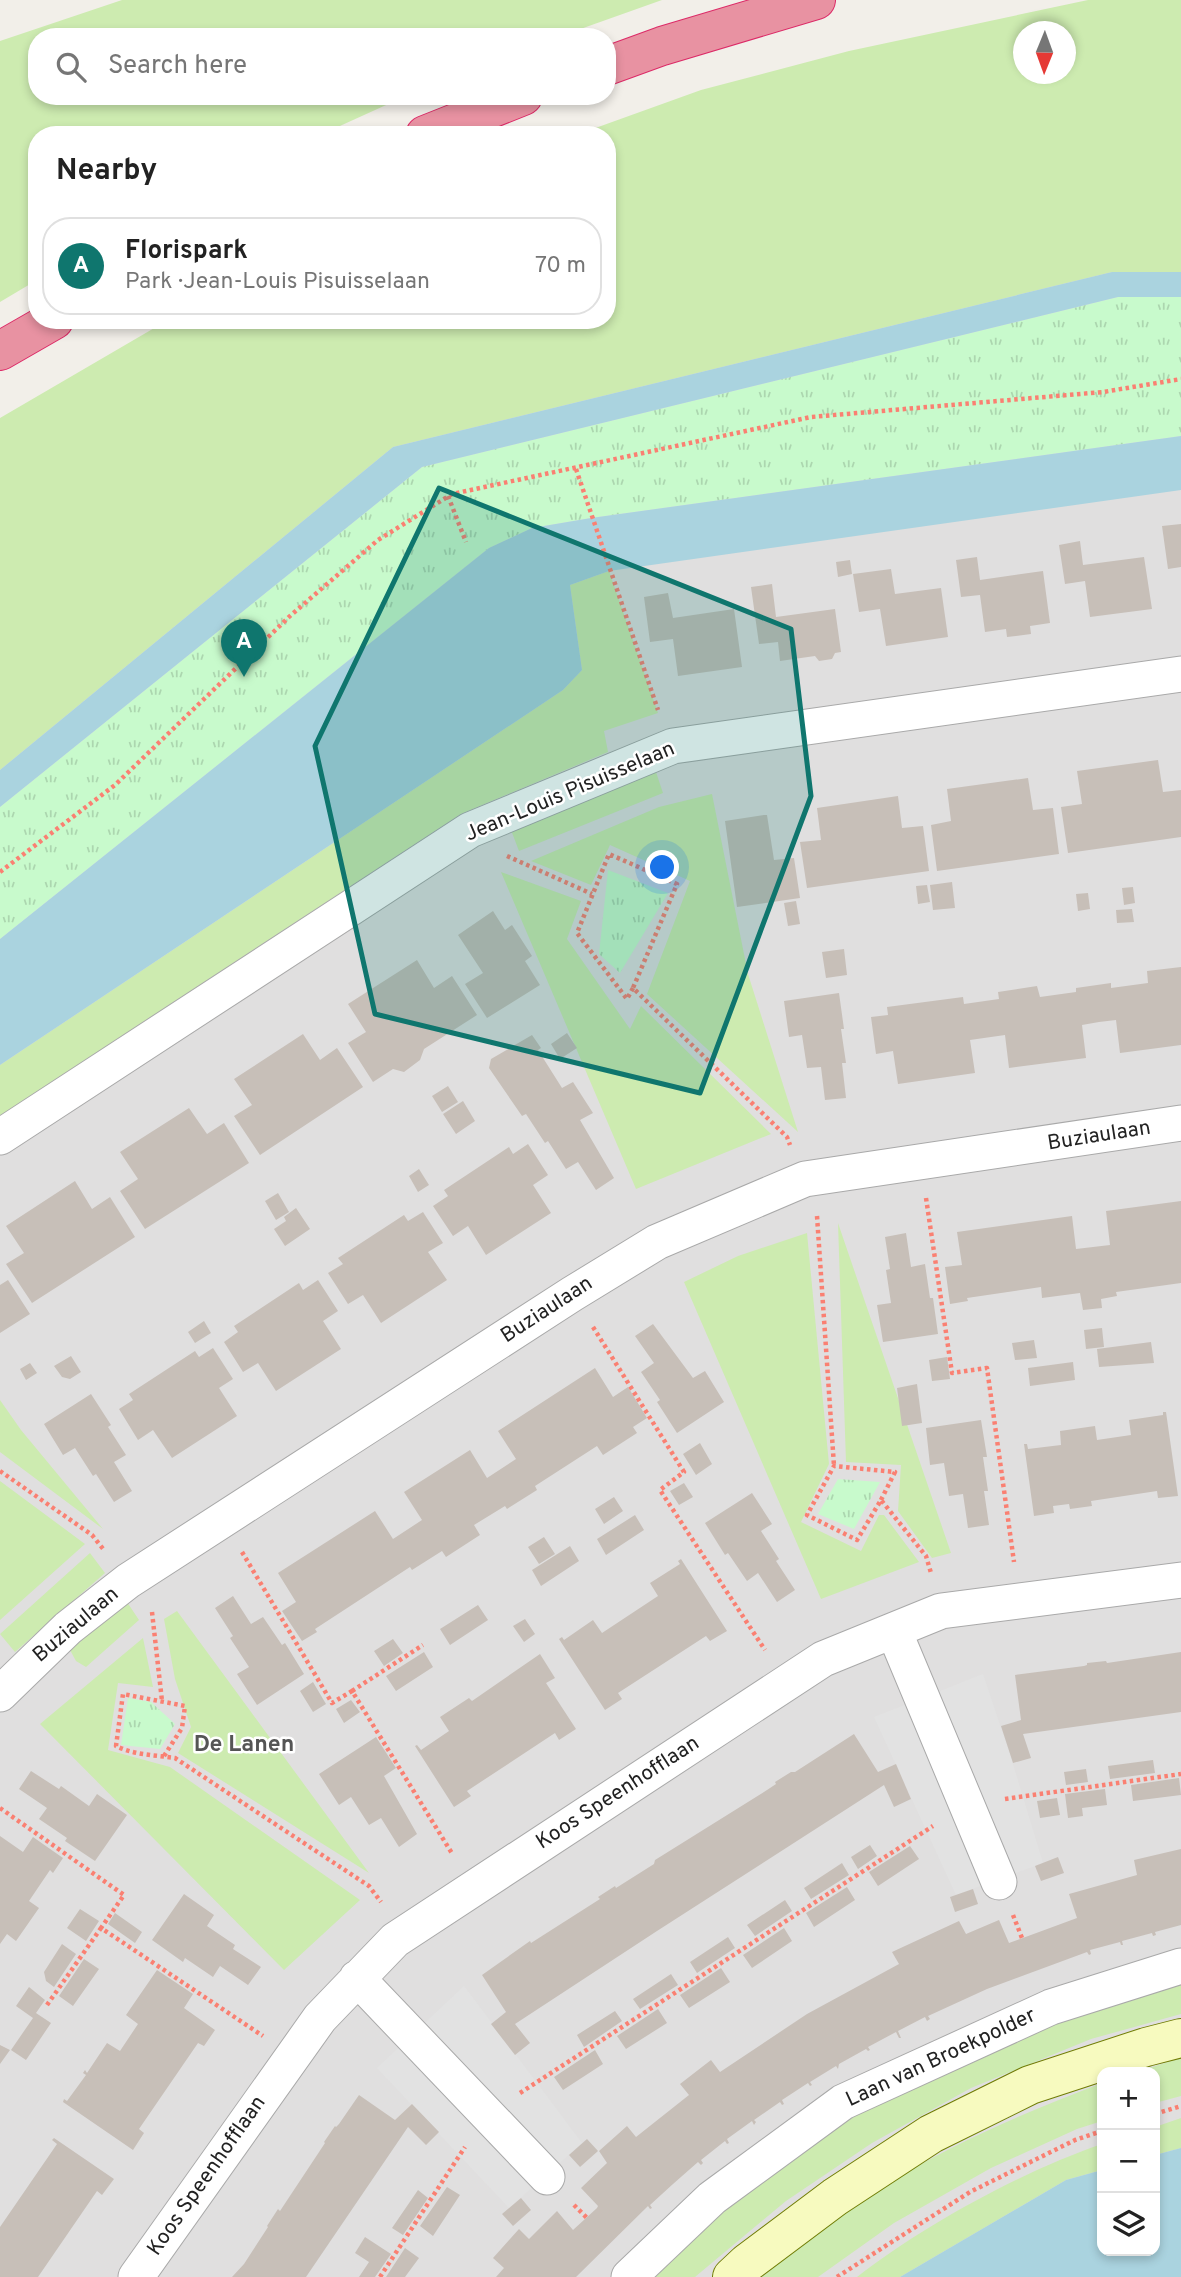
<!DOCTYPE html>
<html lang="en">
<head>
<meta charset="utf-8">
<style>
	:root { --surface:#fff; --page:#f6f6f6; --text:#222; --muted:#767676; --line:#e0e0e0; --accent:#0f766e }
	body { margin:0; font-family:Overpass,sans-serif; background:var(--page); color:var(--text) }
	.controls { position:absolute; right:21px; bottom:21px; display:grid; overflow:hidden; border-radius:14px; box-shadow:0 4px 10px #0003 }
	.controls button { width:63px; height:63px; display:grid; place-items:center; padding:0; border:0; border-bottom:2px solid var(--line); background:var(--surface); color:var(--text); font:35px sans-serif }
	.compass { position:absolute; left:1013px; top:21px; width:63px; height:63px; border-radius:50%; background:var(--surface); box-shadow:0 4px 10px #0003; rotate:181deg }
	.you { position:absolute; left:663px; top:868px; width:24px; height:24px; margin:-18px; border:5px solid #fff; border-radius:50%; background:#1a73e8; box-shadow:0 0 0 10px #1a73e833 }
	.badge { display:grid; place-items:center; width:46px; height:46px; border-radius:50%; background:var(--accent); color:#fff; font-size:23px; font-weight:700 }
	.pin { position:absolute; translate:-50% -58px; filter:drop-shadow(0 2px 4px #0008) }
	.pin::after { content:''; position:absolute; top:37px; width:24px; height:21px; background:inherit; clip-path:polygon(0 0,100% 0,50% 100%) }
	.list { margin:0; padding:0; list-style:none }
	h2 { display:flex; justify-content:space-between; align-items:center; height:91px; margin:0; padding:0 28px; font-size:30px }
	h2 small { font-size:23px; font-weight:400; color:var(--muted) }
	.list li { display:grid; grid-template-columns:46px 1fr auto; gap:21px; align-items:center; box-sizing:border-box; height:98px; margin:0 14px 14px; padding:0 14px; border:2px solid var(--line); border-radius:28px }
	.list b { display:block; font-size:26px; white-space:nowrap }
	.list p { margin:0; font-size:23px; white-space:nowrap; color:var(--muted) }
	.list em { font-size:23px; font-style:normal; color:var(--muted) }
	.icon { flex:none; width:38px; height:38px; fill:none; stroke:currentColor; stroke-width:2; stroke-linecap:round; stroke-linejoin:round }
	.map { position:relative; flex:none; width:1181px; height:2277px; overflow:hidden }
	.search { position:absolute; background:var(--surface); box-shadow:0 4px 10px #0003; left:28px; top:28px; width:588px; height:77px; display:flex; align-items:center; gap:18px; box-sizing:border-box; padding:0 24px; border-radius:28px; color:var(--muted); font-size:26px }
	.panel { position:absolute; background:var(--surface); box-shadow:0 4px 10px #0003; left:28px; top:126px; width:588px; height:203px; border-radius:28px }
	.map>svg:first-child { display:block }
	.residential { fill:#e0dfdf; fill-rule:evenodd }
	.grass { fill:#cdebb0; fill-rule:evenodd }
	.park { fill:url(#park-tufts) }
	.parking { fill:#e2e2e2 }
	.water { fill:#aad3df }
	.building { fill:#c7bfb8 }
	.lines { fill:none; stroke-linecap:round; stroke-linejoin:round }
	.minor-casing { stroke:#a9a9a9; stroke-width:37 }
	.secondary-casing { stroke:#707d05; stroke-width:40 }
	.motorway-casing { stroke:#dc2a67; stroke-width:40 }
	.path { stroke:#fa8072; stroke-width:4.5; stroke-dasharray:3.5 3.5; stroke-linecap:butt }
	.minor { stroke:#fff; stroke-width:35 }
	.secondary { stroke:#f7fabf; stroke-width:38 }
	.motorway { stroke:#e892a2; stroke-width:38 }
	.marked { fill:#0f766e; fill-opacity:0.2; stroke:#0f766e; stroke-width:5; stroke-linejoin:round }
	.labels { text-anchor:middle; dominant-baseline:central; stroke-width:5; stroke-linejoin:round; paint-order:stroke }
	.street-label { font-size:21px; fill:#222; stroke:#fff }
	.neighbourhood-label { font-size:23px; font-weight:bold; fill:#555; stroke:#fff }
</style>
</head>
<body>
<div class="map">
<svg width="1181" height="2277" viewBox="0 0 1181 2277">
	<defs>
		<pattern id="park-tufts" width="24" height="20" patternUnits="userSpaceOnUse" patternTransform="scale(1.75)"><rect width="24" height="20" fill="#c8facc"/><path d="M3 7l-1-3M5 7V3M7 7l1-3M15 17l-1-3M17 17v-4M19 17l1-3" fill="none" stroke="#acd6af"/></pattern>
	</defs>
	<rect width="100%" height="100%" fill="#f2efe9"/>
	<!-- residential -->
	<path class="residential" d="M1181 113V2277H0V600L607 320ZM1102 2072H1155V2251H1102Z"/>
	<!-- grass -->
	<path class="grass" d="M122 0H662L558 37H37V96H406L320 135H37V280L0 302V41Z
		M1088 0H1181V272H1112L393 447 0 770V418L168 320H607V135H576L701 90 849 51ZM1024 32H1066V74H1024Z
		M609 571 658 713 604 731 608 752 461 814 0 1116V1065L563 690 582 670 570 585Z
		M656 772 663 793 519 851 511 830Z
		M712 794 748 974 798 1132 647 994 690 881 610 845 591 885 531 861 659 807Z
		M501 872 581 901 567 939 630 1029 641 1006 771 1134 636 1189Z
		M838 1223 951 1553 932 1558 898 1511 901 1465 846 1462Z
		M807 1233 829 1464 801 1522 861 1551 879 1515H884L919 1562 821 1599 684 1282 738 1256Z
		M0 1400 21 1430 103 1529 0 1452Z
		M0 1481 85 1544 0 1620Z
		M90 1553 105 1573 15 1652 0 1634Z
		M127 1602 139 1620 86 1667 76 1661 70 1650Z
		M177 1611 369 1873 178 1753 191 1727 175 1679 164 1619Z
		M143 1638 153 1687 118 1683 108 1750 170 1767 360 1900 284 1970 40 1724Z
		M1181 1980V2014L1091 2039 971 2088 872 2143 786 2201 695 2277H647L715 2213 873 2100 969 2052Z
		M1181 2058V2096L1155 2103V2072H1136Z
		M1102 2083V2121L1077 2129 991 2168 894 2223 818 2277H762C801 2244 847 2208 890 2182 957 2141 1029 2111 1102 2083Z
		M1181 2118V2148L1155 2155V2127Z
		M1102 2144V2170L1066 2180 900 2277H857C924 2225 1023 2171 1102 2144Z"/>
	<!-- park -->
	<path class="park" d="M1118 297H1181V436L591 518 532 528 489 548 0 939V807L422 467Z
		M608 870 668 893 620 973 599 954Z
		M838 1479 880 1482 854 1529 818 1514Z
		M128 1698 151 1702 175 1724 160 1749 121 1745Z"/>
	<!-- parking -->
	<path class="parking" d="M983 1674 1013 1764 1043 1863 956 1895 874 1717Z
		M464 1986 582 2143 509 2208 377 2068Z"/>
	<!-- water -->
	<path class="water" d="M1112 272H1181V297H1118L422 467 0 807V770L393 447Z
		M1181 436V490L609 571 570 585 582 670 563 690 0 1065V939L489 548 532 528 591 518Z
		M1181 2148V2277H900L1066 2180 1102 2170V2251H1155V2155Z"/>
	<!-- building -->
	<path class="building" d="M1181 524V567L1168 569 1162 526Z
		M1080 541 1083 565 1144 557 1152 609 1090 617 1085 581 1065 584 1059 545Z
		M977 557 980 580 1043 571 1050 623 1030 626 1031 634 1007 637 1006 629 985 632 980 595 961 597 956 560Z
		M850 560 852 574 838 577 836 562Z
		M891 569 895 594 941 588 948 637 886 646 880 609 859 612 853 574Z
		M772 584 776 617 835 609 841 652 835 653 832 659 819 661 815 656 780 661 778 642 759 644 751 587Z
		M668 593 673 618 734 609 742 667 678 676 673 639 650 642 644 597Z
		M1158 760 1163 792 1181 790V837L1068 853 1061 807 1082 804 1077 771Z
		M1028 778 1033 810 1053 808 1059 854 937 871 931 825 951 821 947 789Z
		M898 796 902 828 923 826 929 871 807 888 800 842 821 840 817 808Z
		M764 815H767L774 860 794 858 800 898 737 907 725 821Z
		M952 882 955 908 933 910 930 885Z
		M927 885 930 902 918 904 916 886Z
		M1133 887 1135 903 1124 905 1122 888Z
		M1088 893 1090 909 1078 911 1076 894Z
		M796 901 800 924 788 926 784 903Z
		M1132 909 1134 922 1117 923 1116 910Z
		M493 911 505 930 512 925 532 956 525 961 540 985 487 1018 465 984 483 973 458 935Z
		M844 949 847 975 826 978 822 952Z
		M417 960 434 988 452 976 477 1015 424 1049 420 1060 404 1072 393 1069 373 1082 348 1043 366 1032 348 1004Z
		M1181 967V1045L1120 1053 1116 1020 1099 1022 1082 1025 1086 1058 1009 1068 1005 1035 970 1040 975 1073 898 1084 893 1051 876 1054 871 1017 888 1015 887 1007 963 997 964 1004 999 999 998 992 1037 986 1040 997 1076 992V988L1111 983V988L1148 983 1147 971Z
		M839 993 844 1029H841L846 1063H842L846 1098 825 1100 821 1067 807 1068 802 1035 789 1037 784 1001Z
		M567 1033 577 1048 560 1059 551 1044Z
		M303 1034 320 1060 337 1048 363 1087 260 1155 234 1116 252 1105 234 1079Z
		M532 1035 541 1048 538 1050 562 1088 573 1082 593 1113 580 1120 614 1178 596 1190 578 1162 566 1169 548 1141 545 1143 526 1114 522 1116 489 1068 491 1059Z
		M448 1086 458 1102 442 1112 432 1096Z
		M463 1101 475 1121 456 1134 443 1114Z
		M189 1108 207 1134 224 1123 249 1163 145 1229 120 1191 138 1179 120 1152Z
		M528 1144 548 1175 533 1185 551 1213 486 1255 468 1226 453 1236 433 1206 448 1196 444 1190 509 1147 513 1154Z
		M419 1169 429 1185 418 1192 409 1176Z
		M75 1181 92 1209 110 1197 135 1237 32 1303 6 1264 24 1253 6 1226Z
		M278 1193 289 1212 276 1220 265 1201Z
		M1181 1201V1283L1116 1292 1117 1296 1101 1299 1102 1308 1083 1310 1080 1293 1042 1298 1041 1287 967 1298 968 1301 950 1304 945 1267 962 1265 957 1232 1072 1216 1076 1249 1110 1245 1106 1211Z
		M296 1208 310 1229 285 1246 274 1229 286 1221 284 1217Z
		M423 1212 443 1243 428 1252 447 1280 381 1323 363 1295 348 1304 328 1273 343 1264 338 1258 404 1215 408 1221Z
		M906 1233 911 1267 925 1264 930 1298H933L938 1334 883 1342 877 1305 891 1303 886 1270 890 1269 885 1237Z
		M8 1280 30 1314 0 1333V1285Z
		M318 1280 338 1311 323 1321 341 1349 276 1391 258 1363 243 1372 224 1342 238 1332 234 1326 299 1283 303 1290Z
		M204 1321 211 1333 195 1343 188 1332Z
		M653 1324 693 1378 705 1371 724 1402 677 1433 657 1402 660 1400 641 1372 654 1363 635 1336Z
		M1102 1328 1104 1347 1086 1349 1084 1330Z
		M1034 1340 1037 1358 1015 1360 1012 1343Z
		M1151 1342 1154 1363 1099 1367 1097 1349Z
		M213 1348 233 1379 219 1388 237 1416 172 1458 153 1430 138 1440 119 1409 133 1400 129 1394 195 1351 199 1357Z
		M71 1356 81 1372 70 1379 62 1377 54 1366Z
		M947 1357 950 1379 932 1381 929 1360Z
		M1073 1362 1075 1380 1030 1386 1028 1368Z
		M30 1363 37 1373 26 1380 20 1369Z
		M595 1368 613 1397 628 1387 647 1418 633 1427 637 1433 603 1455 597 1446 535 1486 537 1490 507 1509 505 1506 474 1525 480 1535 446 1557 442 1551 412 1570 410 1567 315 1629 317 1632 302 1641 282 1611 296 1602 278 1573 375 1511 393 1539 422 1520 404 1492 470 1450 487 1478 516 1459 498 1431Z
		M917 1384 922 1423 902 1426 897 1388Z
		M91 1394 111 1425 108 1427 126 1455 114 1462 132 1491 114 1502 96 1474 93 1476 75 1448 63 1455 44 1424Z
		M1163 1412H1166L1178 1496 1158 1498 1157 1491 1091 1501 1092 1506 1070 1509 1069 1504 1053 1506 1054 1513 1034 1516 1024 1444H1027L1028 1449 1061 1445 1060 1431 1095 1426 1097 1440 1131 1435 1129 1420 1163 1415Z
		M981 1420 987 1457H983L988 1491H984L989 1525 968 1528 963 1494 949 1496 944 1463 930 1465 926 1428Z
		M700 1443 712 1464 696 1475 683 1454Z
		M684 1483 693 1497 679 1505 670 1491Z
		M752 1493 772 1524 761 1531 779 1559 776 1561 795 1590 777 1602 758 1573 747 1581 728 1553 725 1555 705 1523Z
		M614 1497 623 1511 604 1524 595 1509Z
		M635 1515 644 1530 606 1555 597 1539Z
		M544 1537 555 1554 539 1564 528 1547Z
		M570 1546 579 1561 541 1586 532 1570Z
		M681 1559 727 1631 710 1641 706 1636 618 1693 622 1699 605 1710 559 1639 562 1637 564 1640 593 1620 602 1633 658 1596 650 1583 680 1564 678 1561Z
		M233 1596 251 1624 263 1617 282 1645 285 1643 304 1674 257 1705 237 1674 249 1667 230 1638 233 1636 215 1608Z
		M478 1605 488 1620 450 1645 440 1629Z
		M525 1619 535 1634 524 1642 513 1626Z
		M393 1639 403 1653 384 1666 374 1651Z
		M424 1652 433 1667 396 1691 386 1676Z
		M1181 1652V1712L1023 1734 1031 1758 1013 1763 1001 1726 1021 1720 1015 1675 1084 1666 1087 1665V1663L1106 1661 1107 1663Z
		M540 1654 555 1678 546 1683 576 1729 559 1740 555 1733 467 1791 471 1796 454 1807 415 1746 417 1745 421 1750 449 1731 440 1717 469 1698 472 1701Z
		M313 1682 326 1704 313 1712 300 1691Z
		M351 1700 360 1712 344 1723 336 1709Z
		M854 1734 878 1772 896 1764 911 1799 894 1807 884 1785 657 1931 515 2024 530 2043 515 2055 491 2024 506 2012 482 1975 530 1941 531 1943 600 1899 598 1897 615 1886 616 1888 654 1864 655 1860 767 1790 776 1784 775 1782 791 1772H795Z
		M376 1737 396 1768 384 1776 417 1834 399 1847 381 1818 369 1825 351 1797 339 1805 319 1774Z
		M1153 1760 1155 1773 1110 1779 1108 1766Z
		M1086 1769 1088 1782 1066 1785 1064 1772Z
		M31 1771 59 1789 61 1786 89 1806 97 1794 127 1815 95 1861 65 1841 67 1838 39 1819 47 1808 19 1789Z
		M1179 1778 1181 1795 1133 1801 1131 1785Z
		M1105 1789 1107 1805 1082 1808 1083 1816 1068 1818 1065 1794Z
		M1057 1798 1060 1815 1040 1818 1037 1801Z
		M0 1836 23 1852 33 1837 63 1858 53 1873 50 1870 29 1901 39 1908 16 1941 7 1934 0 1944Z
		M870 1845 877 1856 858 1869 851 1857Z
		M910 1846 919 1859 878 1886 869 1872Z
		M1181 1849V1925L1155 1932 1156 1935 1153 1936 1152 1933 1122 1941 1123 1945H1121L1120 1942 1090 1950 1091 1954 1089 1955 1087 1952 987 1989 928 2016 930 2019 927 2021 925 2017 898 2031 901 2038H899L896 2032 868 2047 870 2050 868 2051 866 2049 839 2064 838 2069 836 2066 810 2082 812 2085 810 2086 808 2083 782 2100 784 2104 782 2105 780 2102 754 2120 756 2122 754 2125 752 2121 727 2139 729 2143 727 2144 725 2141 701 2160 703 2163 701 2165 698 2162 673 2184 650 2205 652 2208 650 2209 648 2206 576 2277H496L504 2268 493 2258 519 2229 529 2239 557 2211 573 2230 597 2208 598 2206 581 2188 607 2163 599 2151 627 2126 636 2137 689 2095 680 2084 711 2060 720 2072 807 2014 899 1964 892 1952 959 1921 966 1934 999 1920 1009 1943 1077 1918 1069 1894 1137 1875 1134 1860Z
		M1058 1857 1064 1873 1041 1881 1035 1866Z
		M842 1863 849 1875 811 1899 804 1888Z
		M847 1887 855 1900 814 1927 806 1913Z
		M973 1889 978 1904 955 1912 950 1897Z
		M184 1894 214 1915 207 1926 235 1945 233 1949 261 1967 248 1985 220 1966 213 1977 185 1958 183 1962 152 1940Z
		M785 1900 792 1911 755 1936 747 1925Z
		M80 1909 99 1921 86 1941 67 1928Z
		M115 1913 142 1932 135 1943 108 1924Z
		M784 1928 792 1941 752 1968 743 1955Z
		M728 1937 735 1948 697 1973 690 1962Z
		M62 1944 76 1954 54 1987 46 1981 44 1972Z
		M84 1959 99 1969 73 2006 59 1996Z
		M721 1968 730 1982 689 2008 680 1995Z
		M157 1970 193 1994 184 2008 215 2030 204 2046 198 2043 139 2129 144 2133 133 2150 63 2102 64 2099 67 2101 86 2075 83 2073 85 2070 87 2073 107 2043 120 2051 138 2024 126 2015Z
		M671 1974 678 1985 640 2009 633 1999Z
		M29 1987 45 2000 36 2013 51 2023 26 2060 11 2050 33 2018 16 2006Z
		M658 2009 667 2023 626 2049 617 2036Z
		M615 2011 622 2021 584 2047 577 2035Z
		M0 2045 10 2050 0 2064Z
		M595 2050 603 2064 563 2090 554 2077Z
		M359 2095 395 2120 412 2104 439 2132 426 2145 408 2127 306 2277H232L244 2264 268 2227 267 2226 278 2209 280 2211 325 2143 324 2142 335 2126 336 2127 339 2124Z
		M54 2138 114 2179 102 2195 97 2191 38 2277H0V2227L57 2144 52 2140Z
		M587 2139 598 2151 580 2167 569 2155Z
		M447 2187 460 2195 433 2236 420 2226Z
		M418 2190 428 2198 403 2235 392 2228Z
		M521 2198 531 2210 513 2226 502 2214Z
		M365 2237 391 2254 375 2277H359L369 2262 355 2253Z
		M405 2248 419 2258 405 2277H386Z"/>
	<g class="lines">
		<defs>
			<path id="minor" d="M0 1137 470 830 673 746 1181 674
				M894 1631 999 1882
				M0 1694 68 1628 128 1581 572 1294 657 1242 805 1179 1181 1123
				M357 1978 547 2177
				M136 2277 320 2018 395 1940 823 1659 941 1611 1181 1580
				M629 2277 712 2198 843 2102 1051 2007 1181 1966"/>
			<path id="secondary" d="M732 2277 747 2263 835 2197 931 2134 1030 2085 1146 2047 1181 2038"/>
			<path id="motorway" d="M607 66 662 46 816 0
				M425 135 523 96
				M0 351 54 320"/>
		</defs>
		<!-- minor casing -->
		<use href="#minor" class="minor-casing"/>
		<!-- secondary casing -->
		<use href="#secondary" class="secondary-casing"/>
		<!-- motorway casing -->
		<use href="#motorway" class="motorway-casing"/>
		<!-- path -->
		<path class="path" d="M576 469 658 710
			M448 496 466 542
			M507 856 592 894
			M0 872 115 785 290 616 378 540 452 494 811 417 1103 392 1181 379
			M633 988 627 999 577 933 609 854 677 884 633 988 787 1137 790 1145
			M926 1198 952 1373 987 1368 1014 1562
			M817 1216 834 1466
			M593 1327 684 1472 660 1490 765 1650
			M0 1471 92 1535 104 1550
			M881 1500 895 1472 834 1466 807 1515 857 1540 881 1500 926 1556 931 1573
			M242 1552 332 1703 352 1691 453 1855
			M152 1612 162 1701
			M352 1691 423 1645
			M164 1756 182 1728 185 1706 123 1694 116 1746C134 1755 155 1755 175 1758L369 1886 381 1902
			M1005 1799 1181 1774
			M0 1808 124 1895 101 1928 263 2036
			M1013 1915 1022 1938
			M47 2005 101 1928
			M520 2093 933 1826
			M1155 2114 1181 2106
			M574 2205 587 2218
			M380 2277 465 2147
			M837 2277 970 2192 1075 2140 1102 2131"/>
		<!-- minor -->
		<use href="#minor" class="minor"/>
		<!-- secondary -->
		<use href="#secondary" class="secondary"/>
		<!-- motorway -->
		<use href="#motorway" class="motorway"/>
	</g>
	<!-- marked area -->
	<path class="marked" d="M439 488 791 629 811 796 700 1093 375 1014 315 746Z"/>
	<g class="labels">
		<!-- street labels -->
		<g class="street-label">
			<text transform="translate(570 792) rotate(-23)">Jean-Louis Pisuisselaan</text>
			<text transform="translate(1099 1136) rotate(-9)">Buziaulaan</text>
			<text transform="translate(547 1310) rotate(-33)">Buziaulaan</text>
			<text transform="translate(76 1625) rotate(-40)">Buziaulaan</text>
			<text transform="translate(618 1793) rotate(-33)">Koos Speenhofflaan</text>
			<text transform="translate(941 2058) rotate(-25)">Laan van Broekpolder</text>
			<text transform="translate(207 2176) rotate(-55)">Koos Speenhofflaan</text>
		</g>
		<!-- neighbourhood labels -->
		<g class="neighbourhood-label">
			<text x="244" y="1745">De Lanen</text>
		</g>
	</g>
</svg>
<div class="controls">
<button>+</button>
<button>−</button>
<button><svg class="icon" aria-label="layers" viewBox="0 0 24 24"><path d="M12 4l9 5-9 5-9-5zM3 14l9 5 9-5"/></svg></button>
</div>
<svg class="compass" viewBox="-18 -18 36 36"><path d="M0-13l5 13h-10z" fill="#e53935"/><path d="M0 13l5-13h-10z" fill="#767676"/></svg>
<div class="you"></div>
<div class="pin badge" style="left:244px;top:677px">A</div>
<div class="search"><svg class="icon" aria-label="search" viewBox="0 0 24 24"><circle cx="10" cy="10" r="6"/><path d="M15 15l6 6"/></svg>Search here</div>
<section class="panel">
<h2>Nearby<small></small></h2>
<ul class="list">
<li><span class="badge">A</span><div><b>Florispark</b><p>Park · Jean-Louis Pisuisselaan</p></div><em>70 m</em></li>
</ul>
</section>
</div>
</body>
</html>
